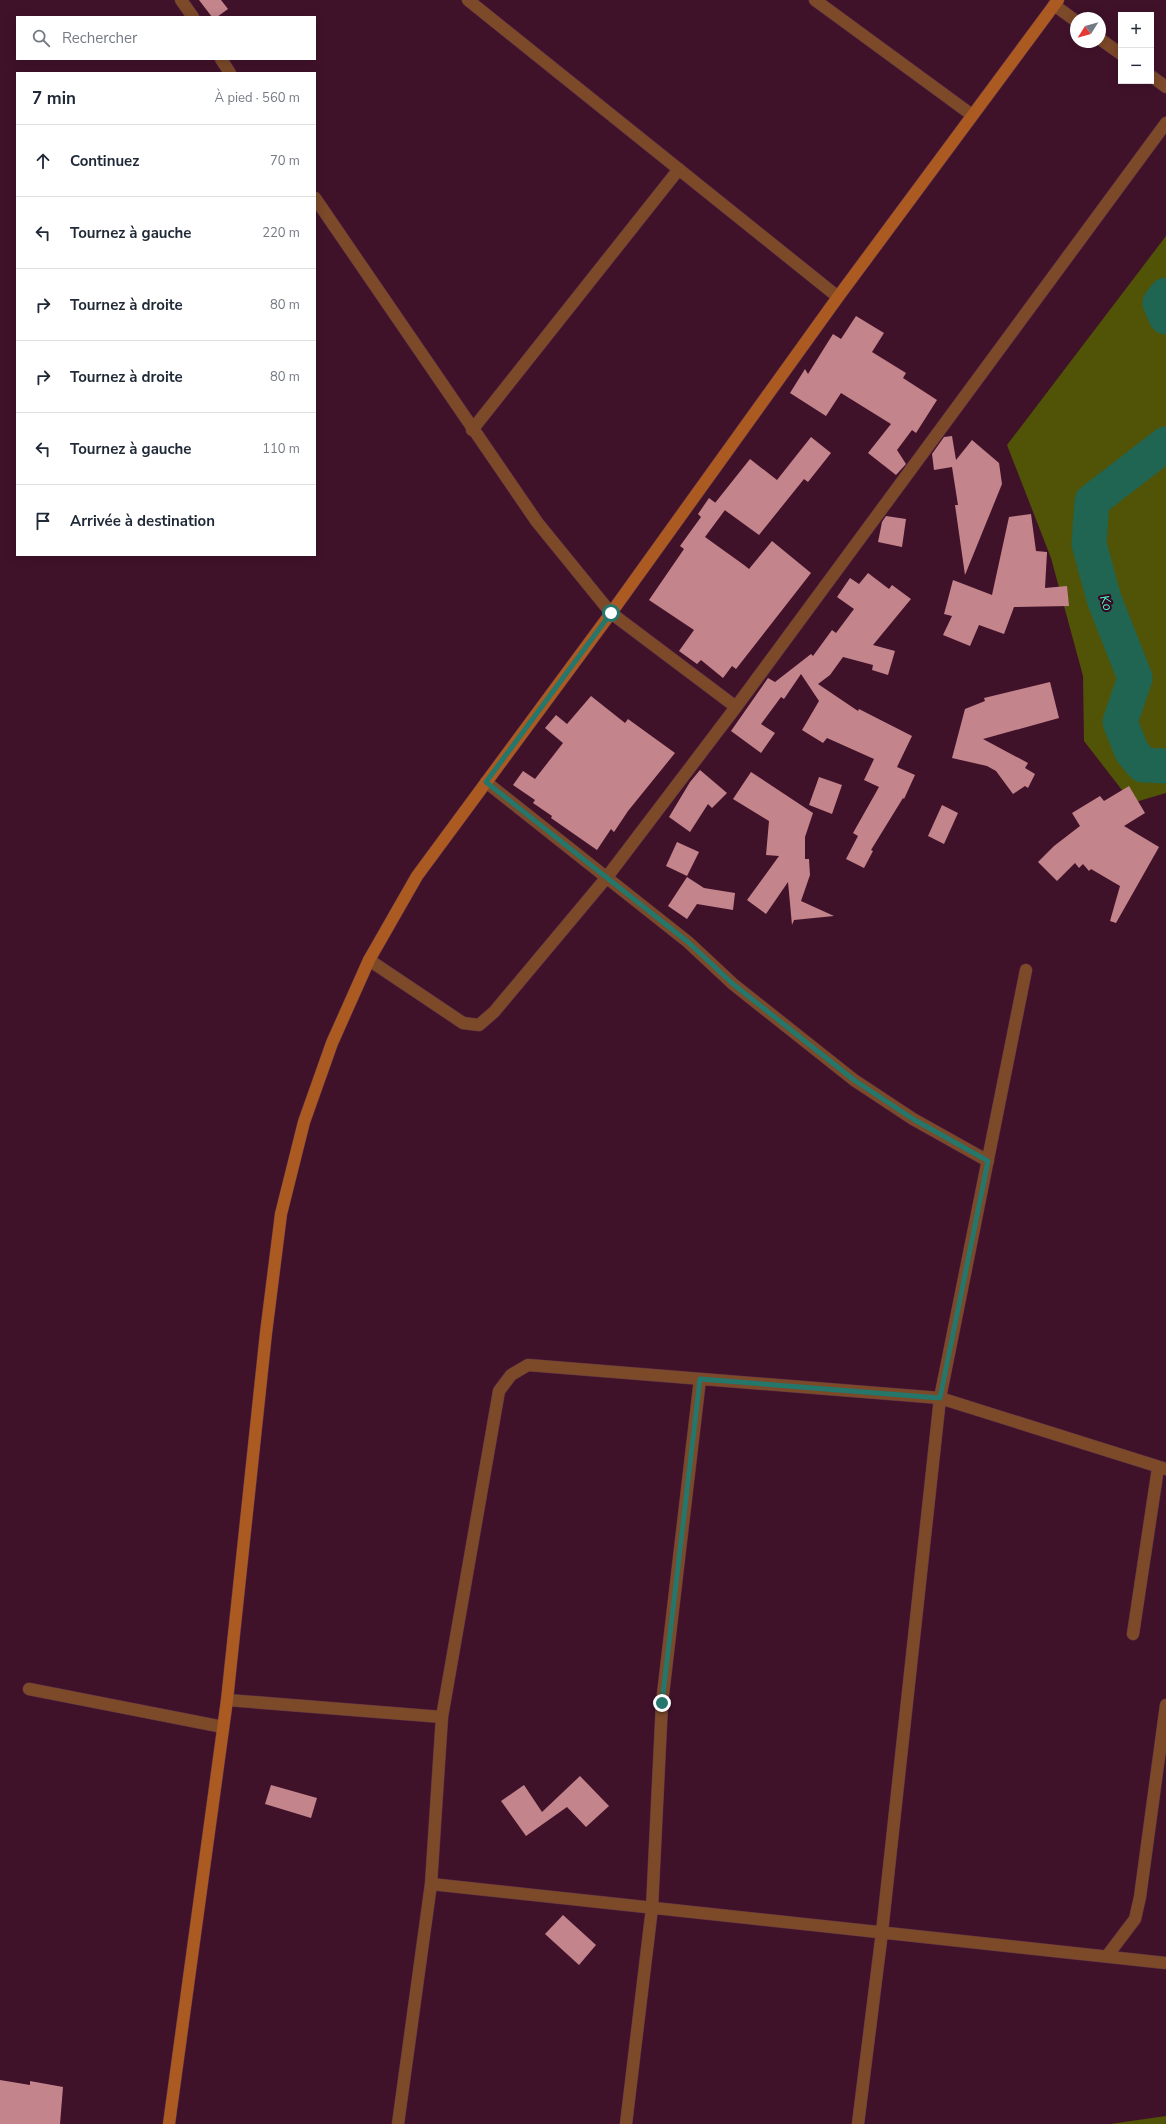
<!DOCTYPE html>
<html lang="fr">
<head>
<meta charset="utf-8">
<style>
	:root { --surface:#fff; --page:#f2f2f3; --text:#1f2937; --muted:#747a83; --line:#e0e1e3 }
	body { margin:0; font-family:"Nunito Sans",sans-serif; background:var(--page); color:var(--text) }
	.controls { position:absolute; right:12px; top:12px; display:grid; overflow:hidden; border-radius:0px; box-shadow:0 2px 10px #0003 }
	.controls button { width:36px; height:36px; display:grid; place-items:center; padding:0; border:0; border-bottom:1px solid var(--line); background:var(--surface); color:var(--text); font:20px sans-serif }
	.compass { position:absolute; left:1070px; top:12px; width:36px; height:36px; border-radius:50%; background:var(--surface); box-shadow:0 2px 10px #0003; rotate:233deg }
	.stop { position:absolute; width:12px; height:12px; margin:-9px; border:3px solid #25766b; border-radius:50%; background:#fff }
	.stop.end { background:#25766b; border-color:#fff; box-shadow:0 1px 4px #0008 }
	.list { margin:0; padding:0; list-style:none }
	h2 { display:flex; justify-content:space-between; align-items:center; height:52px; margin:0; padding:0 16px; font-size:17px }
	h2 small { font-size:13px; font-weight:400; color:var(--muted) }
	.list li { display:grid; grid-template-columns:26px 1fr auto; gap:12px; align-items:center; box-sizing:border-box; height:72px; padding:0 16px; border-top:1px solid var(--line) }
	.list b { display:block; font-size:15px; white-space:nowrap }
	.list em { font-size:13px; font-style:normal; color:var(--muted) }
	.icon { flex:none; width:22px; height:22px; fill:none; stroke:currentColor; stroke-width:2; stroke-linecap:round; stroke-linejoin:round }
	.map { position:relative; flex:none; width:1166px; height:2124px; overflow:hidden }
	.search { position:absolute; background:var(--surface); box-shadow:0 2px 10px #0003; left:16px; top:16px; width:300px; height:44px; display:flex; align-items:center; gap:10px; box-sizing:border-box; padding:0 14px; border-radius:0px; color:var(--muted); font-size:15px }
	.panel { position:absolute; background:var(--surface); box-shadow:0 2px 10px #0003; left:16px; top:72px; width:300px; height:484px; border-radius:0px }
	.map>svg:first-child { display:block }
	.green { fill:#515307 }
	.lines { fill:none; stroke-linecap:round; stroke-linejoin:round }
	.river { stroke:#206552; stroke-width:35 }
	.building { fill:#c4848c }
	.street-casing { stroke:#5e3248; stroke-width:13 }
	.secondary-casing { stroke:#5e3248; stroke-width:13 }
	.street { stroke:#7c4929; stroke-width:12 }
	.secondary { stroke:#ab5a21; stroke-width:12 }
	.route { stroke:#25766b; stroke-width:5 }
	.labels { text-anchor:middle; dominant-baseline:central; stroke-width:4; stroke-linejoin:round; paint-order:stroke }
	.water-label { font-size:13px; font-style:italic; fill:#49facc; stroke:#350720 }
</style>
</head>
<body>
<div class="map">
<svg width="1166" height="2124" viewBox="0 0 1166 2124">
	<rect width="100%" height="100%" fill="#40122a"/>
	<!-- green -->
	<path class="green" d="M1166 236V793L1132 803 1084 741 1083 676 1051 558 1007 445Z
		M1166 2116V2124H1110Z"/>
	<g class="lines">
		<!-- river -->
		<path class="river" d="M1166 295 1160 303 1166 317
			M1166 444 1092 501 1089 544 1104 599 1135 678 1120 722 1132 752 1143 765 1166 766"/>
	</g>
	<!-- building -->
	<path class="building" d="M199 0H221L228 9 217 17H212Z
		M856 316 884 333 872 352 906 373 903 378 937 400 916 433 912 430 897 450 906 464 896 475 868 453 891 424 841 393 826 416 790 393 805 369 808 374 833 334 841 339Z
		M952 436 956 460 972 440 999 463 1002 484 965 575 955 505H958L952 467 934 470 932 454 944 437Z
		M811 437 831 453 808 482 804 479 759 535 715 503 750 459 777 480Z
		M709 498 725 510 705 537 744 565 749 569 772 541 811 573 736 669 732 666 723 678 701 660 697 664 679 651 694 630 649 600 684 549 680 546 701 517 698 514Z
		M1031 514 1036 551 1047 552 1045 588 1067 586 1069 606 1014 607 1004 634 979 625 970 646 943 635 952 616 944 614 953 580 992 595 1009 517Z
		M886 516 906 519 902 547 878 542 882 522Z
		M868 573 889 589 892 585 911 599 873 645 895 651 888 675 872 670 873 665 843 657 830 675 818 684 858 711 859 709 912 736 897 767 915 775 904 799 903 798 871 850 873 851 864 868 846 859 858 836 853 833 879 787 864 780 874 759 827 738 823 743 802 730 819 701 801 674 784 699 781 697 761 724 775 733 761 753 731 731 768 678 775 682 811 654 813 656 832 630 836 633 854 609 837 597 850 578 859 584Z
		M1050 682 1059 718 983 739 1028 763 1025 768 1035 774 1028 788 1025 786 1013 794 996 771 987 766 952 758 965 709 985 701 984 698Z
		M591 696 625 723 628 719 675 753 628 811 614 832 611 829 597 850 551 818 552 816 533 803 535 800 513 785 523 771 535 779 563 743 545 728 556 715 567 724Z
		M700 770 727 793 712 808 708 804 690 832 669 817 690 782Z
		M751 772 813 813 805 837V859H809L810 875 801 901 834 916 794 920 792 925 788 882 766 914 747 900 779 856 766 855 769 821 733 799Z
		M819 777 842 785 832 814 809 805Z
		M1129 786 1145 813 1124 826 1159 847 1116 923 1110 921 1120 886 1091 869 1089 871 1083 864 1079 868 1075 863 1057 881 1038 862 1054 846 1080 826 1072 813 1100 796 1104 801Z
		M942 805 958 813 944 844 928 836Z
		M677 842 699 852 687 876 666 866Z
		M687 877 704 888 735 893 733 910 697 904 687 919 668 906Z
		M580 1776 609 1806 586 1827 567 1807 526 1836 501 1801 524 1785 542 1812Z
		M271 1785 317 1798 311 1818 265 1804Z
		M563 1915 596 1945 579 1965 545 1934Z
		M0 2080 30 2085V2081L63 2087 60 2124H0Z"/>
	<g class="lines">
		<defs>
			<path id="street" d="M181 0 193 17
				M468 0 838 297
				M815 0 972 115
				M1054 5 1076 21
				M1100 39 1121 54
				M221 59 230 73
				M1151 76 1166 87
				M315 198 537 522 611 613 736 707
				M472 430 679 169
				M486 782 688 942 733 984 854 1080 913 1119 988 1161
				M369 960 463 1023 479 1025 494 1012 607 877 736 707 1166 123
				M1133 1634 1158 1468
				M29 1689 223 1727
				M227 1700 442 1717
				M431 1884 1166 1963
				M1107 1956 1135 1919 1140 1897 1166 1705
				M398 2124 431 1884 442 1717 499 1391 511 1375 528 1365 940 1398 1166 1469
				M626 2124 652 1908 662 1703 700 1379
				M858 2124 882 1932 940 1398 1026 970"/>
			<path id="secondary" d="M169 2124 227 1700 266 1333 281 1214 304 1122 332 1043 369 960 417 876 611 613 838 297 1058 0"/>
		</defs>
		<!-- street casing -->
		<use href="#street" class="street-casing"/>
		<!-- secondary casing -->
		<use href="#secondary" class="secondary-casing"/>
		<!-- street -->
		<use href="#street" class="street"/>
		<!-- secondary -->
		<use href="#secondary" class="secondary"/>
	</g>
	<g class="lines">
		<!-- route -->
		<path class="route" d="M611 613 486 782 688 942 733 984 854 1080 913 1119 988 1161 940 1398 700 1379 662 1703"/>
	</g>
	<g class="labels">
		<!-- water labels -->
		<g class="water-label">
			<text transform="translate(1106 603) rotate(71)">Ko</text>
		</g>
	</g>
</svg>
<div class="controls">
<button>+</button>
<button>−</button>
</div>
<svg class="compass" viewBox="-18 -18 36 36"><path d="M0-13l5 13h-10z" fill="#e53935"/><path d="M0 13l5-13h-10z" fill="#747a83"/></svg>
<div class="stop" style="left:611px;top:613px"></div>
<div class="stop end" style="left:662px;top:1703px"></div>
<div class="search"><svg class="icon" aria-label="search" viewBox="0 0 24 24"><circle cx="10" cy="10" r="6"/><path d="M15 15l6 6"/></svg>Rechercher</div>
<section class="panel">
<h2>7 min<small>À pied · 560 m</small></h2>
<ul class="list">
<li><svg class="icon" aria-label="ahead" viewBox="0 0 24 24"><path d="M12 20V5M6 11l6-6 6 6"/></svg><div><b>Continuez</b></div><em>70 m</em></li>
<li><svg class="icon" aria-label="left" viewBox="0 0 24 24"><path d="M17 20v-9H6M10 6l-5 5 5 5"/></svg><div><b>Tournez à gauche</b></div><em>220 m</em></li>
<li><svg class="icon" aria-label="right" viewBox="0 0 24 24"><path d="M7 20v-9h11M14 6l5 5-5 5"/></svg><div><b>Tournez à droite</b></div><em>80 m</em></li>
<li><svg class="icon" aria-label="right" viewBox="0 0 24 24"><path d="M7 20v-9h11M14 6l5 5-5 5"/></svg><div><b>Tournez à droite</b></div><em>80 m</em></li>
<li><svg class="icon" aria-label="left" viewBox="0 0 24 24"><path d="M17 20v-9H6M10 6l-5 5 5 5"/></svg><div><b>Tournez à gauche</b></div><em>110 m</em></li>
<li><svg class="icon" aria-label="arrive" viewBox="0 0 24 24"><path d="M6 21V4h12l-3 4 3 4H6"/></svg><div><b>Arrivée à destination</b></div></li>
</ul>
</section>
</div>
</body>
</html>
